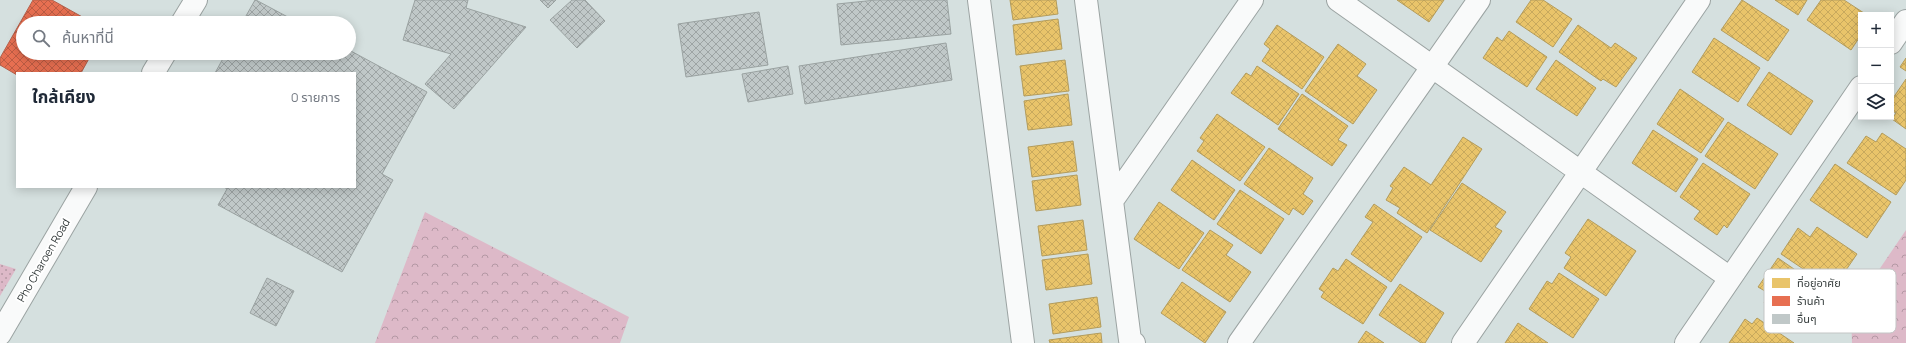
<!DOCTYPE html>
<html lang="th">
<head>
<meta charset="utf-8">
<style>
	:root { --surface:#fff; --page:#f2f2f3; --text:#1f2937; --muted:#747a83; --line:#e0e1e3 }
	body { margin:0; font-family:Manrope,"Noto Sans Thai",sans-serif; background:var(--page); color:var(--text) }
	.controls { position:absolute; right:12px; top:12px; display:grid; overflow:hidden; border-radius:0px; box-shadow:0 2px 10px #0003 }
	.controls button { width:36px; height:36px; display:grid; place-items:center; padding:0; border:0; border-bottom:1px solid var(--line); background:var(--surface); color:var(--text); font:20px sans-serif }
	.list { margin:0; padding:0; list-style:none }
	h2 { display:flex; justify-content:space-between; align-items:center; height:52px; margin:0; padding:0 16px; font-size:17px }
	h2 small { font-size:13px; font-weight:400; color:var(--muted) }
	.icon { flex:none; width:22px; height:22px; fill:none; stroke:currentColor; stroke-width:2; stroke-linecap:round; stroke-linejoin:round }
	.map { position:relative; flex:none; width:1906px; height:343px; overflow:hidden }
	.search { position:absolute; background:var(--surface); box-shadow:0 2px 10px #0003; left:16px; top:16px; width:340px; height:44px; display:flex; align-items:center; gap:10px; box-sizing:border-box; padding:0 14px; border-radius:22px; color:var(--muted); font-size:15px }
	.panel { position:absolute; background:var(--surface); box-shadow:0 2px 10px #0003; left:16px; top:72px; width:340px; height:116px; border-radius:0px }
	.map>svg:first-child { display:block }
	.grass { fill:url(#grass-dots) }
	.forest { fill:url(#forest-crowns) }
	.homes { fill:url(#homes-cross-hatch); stroke:#b39c5c }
	.shops { fill:url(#shops-cross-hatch); stroke:#b2604b }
	.building { fill:url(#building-cross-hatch); stroke:#9aa2a1 }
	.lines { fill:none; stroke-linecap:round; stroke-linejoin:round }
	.street-casing { stroke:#9ba3a2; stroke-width:24 }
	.street { stroke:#f9fafa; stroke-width:22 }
	.labels { text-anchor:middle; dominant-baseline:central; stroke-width:4; stroke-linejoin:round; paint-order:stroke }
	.street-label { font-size:11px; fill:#363d3d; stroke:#fff }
	.key { fill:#fff; stroke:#c3c5c5; stroke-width:1 }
	.key-label { font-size:11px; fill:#363d3d }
</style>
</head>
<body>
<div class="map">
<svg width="1906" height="343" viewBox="0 0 1906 343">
	<defs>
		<pattern id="grass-dots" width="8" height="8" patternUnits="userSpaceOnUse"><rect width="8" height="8" fill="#ddb9c8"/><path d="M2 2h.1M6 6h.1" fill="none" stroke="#b498a4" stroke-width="1.8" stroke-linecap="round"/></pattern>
		<pattern id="forest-crowns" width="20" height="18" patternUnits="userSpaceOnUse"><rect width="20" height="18" fill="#ddb9c8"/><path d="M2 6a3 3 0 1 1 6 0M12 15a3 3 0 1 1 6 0" fill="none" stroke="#b498a4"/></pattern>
		<pattern id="homes-cross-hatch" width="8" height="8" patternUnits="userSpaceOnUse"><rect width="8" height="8" fill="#e9c46a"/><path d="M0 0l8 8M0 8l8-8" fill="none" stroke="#c8a95d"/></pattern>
		<pattern id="shops-cross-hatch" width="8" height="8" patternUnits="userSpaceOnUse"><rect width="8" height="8" fill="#e76f51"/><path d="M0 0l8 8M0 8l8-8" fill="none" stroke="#bc5c44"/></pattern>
		<pattern id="building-cross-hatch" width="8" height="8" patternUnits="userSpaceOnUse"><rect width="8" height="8" fill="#c0c8c8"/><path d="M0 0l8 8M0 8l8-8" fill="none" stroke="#9da4a4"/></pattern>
	</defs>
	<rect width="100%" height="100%" fill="#d5e0df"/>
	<!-- grass -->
	<path class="grass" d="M0 264 16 269 0 296Z"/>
	<!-- forest -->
	<path class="forest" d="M425 212 629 317 620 343H375Z
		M1906 230V343H1852L1851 311Z"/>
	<!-- homes -->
	<path class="homes" d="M1010 0H1056L1058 14 1013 20Z
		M1397 0H1444L1429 22Z
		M1531 0H1543L1572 19 1553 47 1516 22Z
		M1742 0 1789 30 1768 61 1721 30Z
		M1775 0H1807L1798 15Z
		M1821 0H1844L1867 15H1861V35L1851 50 1807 20Z
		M1058 19 1062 49 1016 55 1013 25Z
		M1277 25 1324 57 1302 89 1262 61 1270 49 1264 44Z
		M1578 25 1611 48 1615 43 1637 58 1616 87 1603 79 1601 81 1559 52Z
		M1509 31 1547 57 1527 87 1483 58 1497 37 1502 41Z
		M1714 38 1760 68 1738 102 1692 72Z
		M1338 44 1366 64 1357 76 1377 90 1353 124 1305 91Z
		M1906 58V71L1900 67Z
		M1065 60 1069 91 1024 96 1020 66Z
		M1556 60 1596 88 1577 116 1536 89Z
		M1257 66 1299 94 1278 125 1231 93 1246 73 1251 76Z
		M1769 72 1813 101 1791 135 1747 105Z
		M1906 79V129L1892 119 1896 113 1891 110V101Z
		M1680 89 1724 119 1701 153 1657 124Z
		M1068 94 1072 125 1028 130 1024 101Z
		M1302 94 1348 126 1338 140 1347 145 1332 166 1278 129Z
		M1217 114 1265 147 1240 181 1197 151 1204 141 1200 138Z
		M1728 122 1778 154 1755 189 1705 156Z
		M1653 130 1698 159 1676 192 1632 163Z
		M1882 133 1906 149V180L1896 195 1847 163 1866 136 1876 142Z
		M1463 137 1482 149 1427 233 1397 213 1400 208 1386 200 1393 188 1390 186 1404 167 1431 185Z
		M1073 141 1077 171 1032 177 1028 147Z
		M1269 148 1313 178 1303 194 1313 201 1303 215 1293 208 1289 215 1244 184Z
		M1192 160 1235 190 1214 220 1171 190Z
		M1703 163 1750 194 1727 228 1724 225 1717 235 1694 219 1700 211 1680 197Z
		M1835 164 1891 202 1867 238 1810 200Z
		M1077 175 1081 205 1036 211 1032 181Z
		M1462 183 1506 212 1495 227 1502 231 1481 262 1430 230Z
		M1240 190 1284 219 1261 254 1217 224Z
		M1159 202 1204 233 1179 269 1134 239Z
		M1374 204 1422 237 1391 282 1351 254 1373 222 1365 217Z
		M1588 219 1636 251 1606 296 1564 268 1571 257 1565 253Z
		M1083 220 1087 250 1042 256 1038 226Z
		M1817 227 1857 254 1833 289 1781 254 1798 228 1810 237Z
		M1210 230 1233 245 1226 255 1251 272 1230 302 1182 270Z
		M1088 254 1092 284 1046 290 1042 260Z
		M1778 258 1830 294 1805 331 1764 303 1770 294 1758 287Z
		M1346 259 1387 287 1363 324 1321 297 1324 292 1319 289 1333 268 1338 271Z
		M1559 273 1599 299 1573 338 1529 309 1547 281 1552 284Z
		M1182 282 1226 312 1205 343 1161 313Z
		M1400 284 1444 313 1425 343H1421L1379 315Z
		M1097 297 1101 327 1053 334 1049 304Z
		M1757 318 1794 343H1729L1745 319 1752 324Z
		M1518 323 1548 343H1505Z
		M1366 331 1384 343H1358Z
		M1101 333 1102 343H1050L1049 340Z"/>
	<!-- shops -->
	<path class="shops" d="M33 0H52L93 23H23V53H92L81 73H17V75L0 65V58Z"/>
	<!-- building -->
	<path class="building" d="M255 0H256L299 23H242Z
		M415 0H468L466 8 526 27 454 109 425 84 451 54 403 40Z
		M540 0H556L548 8Z
		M572 0H585L605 21 577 48 550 20Z
		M876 0H947L951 34 841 45 837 4Z
		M759 12 768 65 686 77 678 24Z
		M946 43 952 80 805 104 799 66Z
		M349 50 427 92 382 174 393 180 342 272 218 205 227 189 224 187H355V73H215L226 53H349Z
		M788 66 793 94 748 102 742 74Z
		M267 278 294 291 276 326 250 313Z"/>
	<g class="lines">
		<defs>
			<path id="street" d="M979 0 1023 343
				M1086 0 1130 340 1134 343
				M1338 0 1730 278
				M182 23 196 0
				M1891 43 1906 21
				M153 73 165 53
				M1112 201 1252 0
				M0 334 86 187
				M1239 343 1479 0
				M1463 343 1699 0
				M1686 343 1861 87"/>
		</defs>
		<!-- street casing -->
		<use href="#street" class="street-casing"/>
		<!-- street -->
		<use href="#street" class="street"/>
	</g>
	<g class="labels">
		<!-- street labels -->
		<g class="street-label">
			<text transform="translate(43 260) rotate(-60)">Pho Charoen Road</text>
		</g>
	</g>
	<!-- legend -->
	<rect x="1764" y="269" width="132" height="64" rx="6" class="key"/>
	<rect x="1772" y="278" width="18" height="10" fill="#e9c46a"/>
	<rect x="1772" y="296" width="18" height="10" fill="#e76f51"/>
	<rect x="1772" y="314" width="18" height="10" fill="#c0c8c8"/>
	<g class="key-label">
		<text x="1797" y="287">ที่อยู่อาศัย</text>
		<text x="1797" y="305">ร้านค้า</text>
		<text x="1797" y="323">อื่นๆ</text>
	</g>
</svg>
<div class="controls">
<button>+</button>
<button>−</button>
<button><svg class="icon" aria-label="layers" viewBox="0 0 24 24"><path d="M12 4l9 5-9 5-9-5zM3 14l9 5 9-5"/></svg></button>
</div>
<div class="search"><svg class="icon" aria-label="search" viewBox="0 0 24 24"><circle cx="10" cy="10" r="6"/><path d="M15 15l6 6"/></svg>ค้นหาที่นี่</div>
<section class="panel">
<h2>ใกล้เคียง<small>0 รายการ</small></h2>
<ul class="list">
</ul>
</section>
</div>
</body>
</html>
